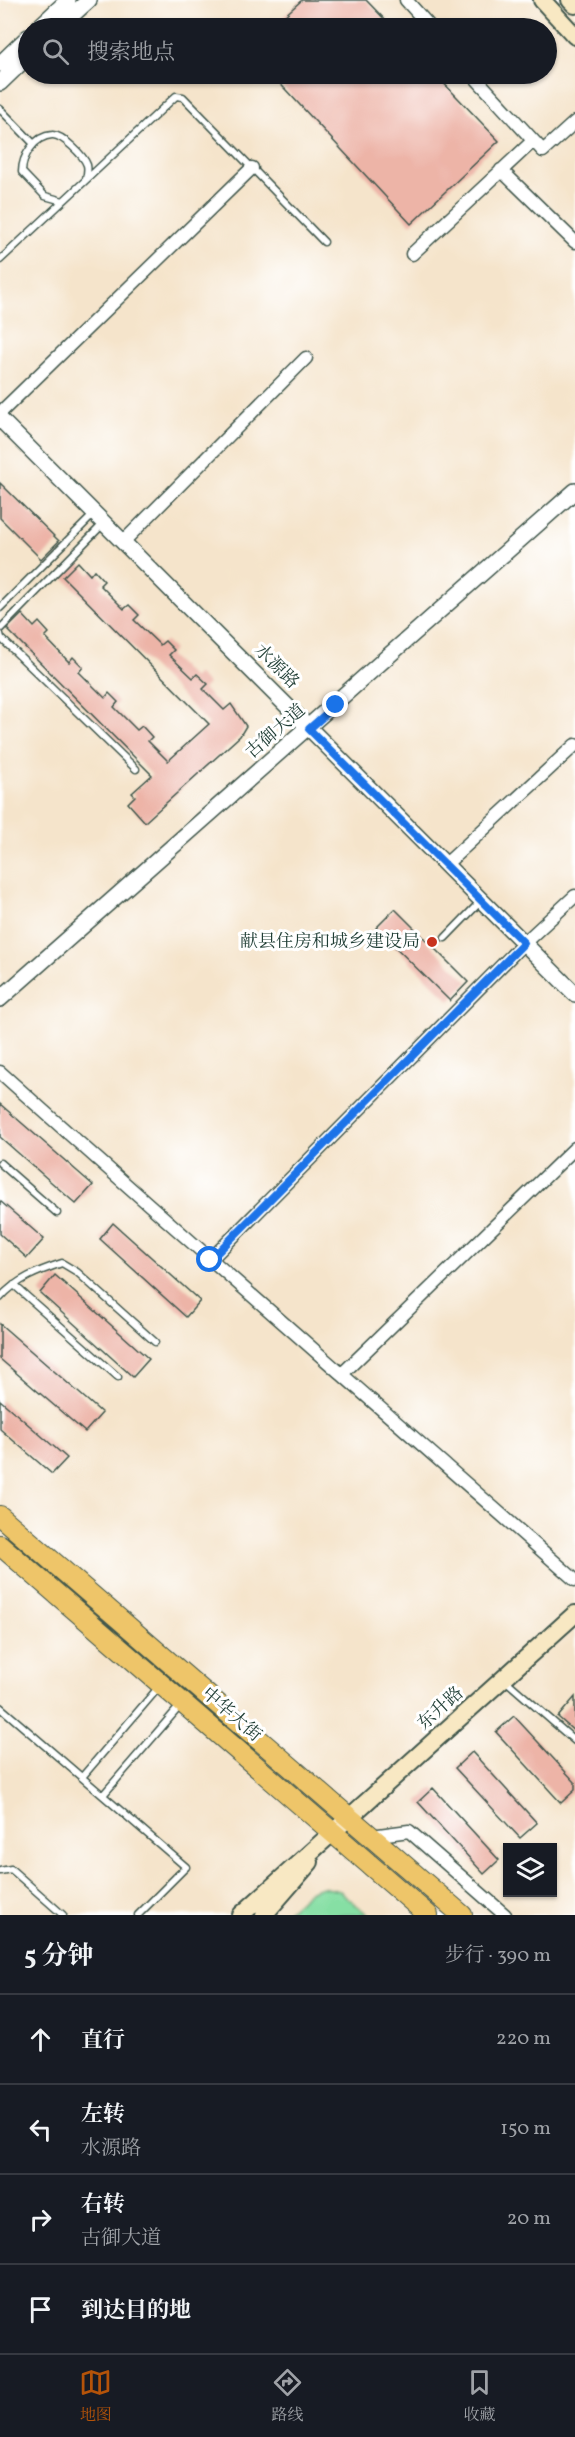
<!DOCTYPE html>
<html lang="zh">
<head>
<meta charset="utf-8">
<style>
	:root { --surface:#171b24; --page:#20242c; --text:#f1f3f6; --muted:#9ea1a6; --line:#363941; --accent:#b45309 }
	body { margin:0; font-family:Vollkorn,"Noto Serif SC",serif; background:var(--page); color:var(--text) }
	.controls { position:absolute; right:18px; bottom:18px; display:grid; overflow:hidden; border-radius:0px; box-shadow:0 2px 4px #0004 }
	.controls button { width:54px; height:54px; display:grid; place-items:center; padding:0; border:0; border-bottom:2px solid var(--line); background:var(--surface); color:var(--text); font:30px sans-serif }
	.stop { position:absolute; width:18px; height:18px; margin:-14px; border:4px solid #1a73e8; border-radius:50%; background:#fff }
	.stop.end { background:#1a73e8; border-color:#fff; box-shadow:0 2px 6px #0008 }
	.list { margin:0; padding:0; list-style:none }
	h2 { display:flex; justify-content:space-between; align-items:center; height:78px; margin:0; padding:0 24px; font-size:26px }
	h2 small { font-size:20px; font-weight:400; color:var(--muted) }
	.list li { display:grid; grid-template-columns:39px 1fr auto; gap:18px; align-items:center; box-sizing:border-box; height:90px; padding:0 24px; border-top:2px solid var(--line) }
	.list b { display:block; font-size:22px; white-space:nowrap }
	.list p { margin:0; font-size:20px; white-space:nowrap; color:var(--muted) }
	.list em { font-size:20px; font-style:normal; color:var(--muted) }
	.icon { flex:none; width:33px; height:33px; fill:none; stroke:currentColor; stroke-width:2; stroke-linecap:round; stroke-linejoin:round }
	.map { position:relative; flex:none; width:575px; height:1915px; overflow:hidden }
	.search { position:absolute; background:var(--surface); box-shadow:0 2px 4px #0004; left:18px; right:18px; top:18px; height:66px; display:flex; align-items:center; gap:15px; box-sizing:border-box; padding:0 21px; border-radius:33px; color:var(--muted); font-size:22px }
	.sheet { height:438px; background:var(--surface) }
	nav { display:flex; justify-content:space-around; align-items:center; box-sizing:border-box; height:84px; border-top:2px solid var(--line); background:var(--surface); font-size:16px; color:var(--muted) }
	nav a { display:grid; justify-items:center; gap:3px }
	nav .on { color:var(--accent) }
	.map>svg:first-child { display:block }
	.green { fill:#86dfa4; stroke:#528e6c; stroke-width:1.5 }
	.building { fill:#edb4a7 }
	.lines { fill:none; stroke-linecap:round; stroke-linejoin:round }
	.service-casing { stroke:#3f564b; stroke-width:9 }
	.minor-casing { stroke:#3f564b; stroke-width:15 }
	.tertiary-casing { stroke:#3f564b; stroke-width:18 }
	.secondary-casing { stroke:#3f564b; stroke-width:20 }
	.primary-casing { stroke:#3f564b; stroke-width:22 }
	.service { stroke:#fff; stroke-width:6 }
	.minor { stroke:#fff; stroke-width:12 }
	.tertiary { stroke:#fff; stroke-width:15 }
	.secondary { stroke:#f8e8c3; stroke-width:16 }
	.primary { stroke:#eec569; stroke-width:20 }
	.route { stroke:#1a73e8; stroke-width:8 }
	.poi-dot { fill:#c8321e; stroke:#fff; stroke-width:2 }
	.labels { text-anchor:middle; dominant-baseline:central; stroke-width:6; stroke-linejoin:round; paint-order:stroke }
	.street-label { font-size:18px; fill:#1f3d34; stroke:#fff }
	.poi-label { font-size:18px; fill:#1f3d34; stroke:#fff; text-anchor:end }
</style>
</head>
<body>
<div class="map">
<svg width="575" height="1915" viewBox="0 0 575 1915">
	<rect width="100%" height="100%" fill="#fff"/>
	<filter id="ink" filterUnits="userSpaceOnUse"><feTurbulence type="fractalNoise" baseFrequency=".0167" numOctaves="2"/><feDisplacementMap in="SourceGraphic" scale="12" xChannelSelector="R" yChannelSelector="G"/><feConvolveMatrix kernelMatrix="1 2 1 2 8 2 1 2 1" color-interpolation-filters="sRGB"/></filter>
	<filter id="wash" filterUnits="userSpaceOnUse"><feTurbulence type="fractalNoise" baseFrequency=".008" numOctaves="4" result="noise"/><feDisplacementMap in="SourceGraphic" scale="24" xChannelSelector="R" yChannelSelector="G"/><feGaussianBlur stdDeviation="1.35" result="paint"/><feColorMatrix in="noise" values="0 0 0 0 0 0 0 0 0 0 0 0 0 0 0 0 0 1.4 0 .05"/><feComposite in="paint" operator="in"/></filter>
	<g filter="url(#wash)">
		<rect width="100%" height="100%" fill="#f5e4cb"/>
		<!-- green -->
		<path class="green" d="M322 1887 340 1891 368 1915H283L309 1892Z"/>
		<g id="blocks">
			<!-- building -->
			<path class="building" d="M302 0H366L393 28H271Z
				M271 74H435L499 141 411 224Z
				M0 483 59 541 41 559 0 518Z
				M78 562 90 575 94 570 104 581 100 585 124 609 129 605 139 615 134 620 160 645 165 641 174 650 169 655 193 678 197 674 208 684 203 689 224 710 231 704 246 726 240 736 145 822 128 803 135 796 132 793 152 775 7 629 22 614 34 627 39 622 49 633 45 637 69 662 73 657 83 667 79 672 105 698 109 693 118 702 114 707 137 730 142 726 152 737 148 741 168 761 209 724 63 577Z
				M395 909 468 982 450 1001 376 928Z
				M0 1104 93 1185 76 1204 0 1137Z
				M0 1201 44 1239 27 1258 0 1234Z
				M113 1223 200 1301 186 1317 100 1239Z
				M55 1275 149 1359 133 1377 40 1293Z
				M0 1324 102 1413 85 1432 0 1359Z
				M0 1400 67 1458 52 1474 0 1429Z
				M575 1697V1732L558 1717Z
				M514 1716 575 1782V1790L561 1803 496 1732Z
				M472 1752 537 1823 520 1838 455 1768Z
				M433 1788 499 1860 484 1874 418 1802Z"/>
		</g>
	</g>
	<g filter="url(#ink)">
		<use href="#blocks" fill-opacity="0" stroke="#3f564b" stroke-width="1.5"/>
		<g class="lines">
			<defs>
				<path id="service" d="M0 109 33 143
					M63 201 45 196 22 172C22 156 35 136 52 135 62 134 84 156 87 165 88 169 87 175 86 179
					M0 260 176 96 183 97 324 242
					M0 608 94 514
					M0 629 104 523
					M0 634 1 638 136 769
					M445 938 481 901
					M0 1163 57 1213
					M14 1285 118 1377
					M0 1298C17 1279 38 1271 62 1263L77 1272 155 1342
					M504 1679 575 1741
					M0 1707 186 1867 138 1915
					M82 1777 159 1687
					M103 1795 180 1706
					M0 1871 11 1869 63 1915"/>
				<path id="minor" d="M406 0 431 28
					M472 74 543 151 575 122
					M501 170 575 242
					M412 254 533 141
					M0 413 252 168
					M123 542 306 358
					M445 865 575 745
					M0 1072C190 1243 384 1410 575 1580
					M210 1260 524 943 575 896
					M343 1373 575 1148
					M371 1836 409 1831 505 1915"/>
				<path id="tertiary" d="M38 28 68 0
					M58 28 89 0
					M0 64 28 37
					M0 83 28 56
					M0 419 575 994
					M0 999 575 491"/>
				<path id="secondary" d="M542 0 575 36
					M570 0 575 5
					M241 1915 575 1614
					M264 1915 310 1862"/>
				<path id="primary" d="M0 1516 462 1915
					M0 1545 428 1915"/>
			</defs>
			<!-- service casing -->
			<use href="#service" class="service-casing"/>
			<!-- minor casing -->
			<use href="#minor" class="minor-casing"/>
			<!-- tertiary casing -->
			<use href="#tertiary" class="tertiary-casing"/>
			<!-- secondary casing -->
			<use href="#secondary" class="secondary-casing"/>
			<!-- primary casing -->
			<use href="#primary" class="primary-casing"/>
			<!-- service -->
			<use href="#service" class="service"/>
			<!-- minor -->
			<use href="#minor" class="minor"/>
			<!-- tertiary -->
			<use href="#tertiary" class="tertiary"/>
			<!-- secondary -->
			<use href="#secondary" class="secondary"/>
			<!-- primary -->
			<use href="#primary" class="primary"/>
		</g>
	</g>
	<g class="lines" filter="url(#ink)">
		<!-- route -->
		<path class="route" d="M210 1260 524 943 309 729 336 705"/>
	</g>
	<!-- markers -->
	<circle class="poi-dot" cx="432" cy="942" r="6"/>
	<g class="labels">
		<!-- street labels -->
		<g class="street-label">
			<text transform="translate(276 667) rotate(45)">水源路</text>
			<text transform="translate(276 732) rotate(-41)">古御大道</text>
			<text transform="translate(441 1709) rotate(-42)">东升路</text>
			<text transform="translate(231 1715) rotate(41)">中华大街</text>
		</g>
		<!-- poi labels -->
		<g class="poi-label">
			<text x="420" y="942">献县住房和城乡建设局</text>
		</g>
	</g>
</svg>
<div class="controls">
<button><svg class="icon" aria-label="layers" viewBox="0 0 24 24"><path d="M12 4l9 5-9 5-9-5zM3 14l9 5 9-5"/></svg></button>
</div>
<div class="stop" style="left:210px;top:1260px"></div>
<div class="stop end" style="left:336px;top:705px"></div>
<div class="search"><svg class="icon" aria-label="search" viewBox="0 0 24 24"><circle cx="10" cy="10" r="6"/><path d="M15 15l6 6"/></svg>搜索地点</div>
</div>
<section class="sheet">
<h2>5 分钟<small>步行 · 390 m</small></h2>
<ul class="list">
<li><svg class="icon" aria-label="ahead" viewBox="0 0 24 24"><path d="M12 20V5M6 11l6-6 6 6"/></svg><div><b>直行</b></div><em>220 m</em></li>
<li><svg class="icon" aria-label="left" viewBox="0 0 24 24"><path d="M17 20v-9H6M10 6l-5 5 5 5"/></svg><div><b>左转</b><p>水源路</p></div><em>150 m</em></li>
<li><svg class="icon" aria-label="right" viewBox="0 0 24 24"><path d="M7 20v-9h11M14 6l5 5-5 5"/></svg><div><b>右转</b><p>古御大道</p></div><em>20 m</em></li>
<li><svg class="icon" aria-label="arrive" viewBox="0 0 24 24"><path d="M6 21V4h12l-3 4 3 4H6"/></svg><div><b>到达目的地</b></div></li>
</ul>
</section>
<nav>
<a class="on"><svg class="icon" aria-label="map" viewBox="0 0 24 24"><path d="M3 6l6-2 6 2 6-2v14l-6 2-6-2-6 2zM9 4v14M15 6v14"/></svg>地图</a>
<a><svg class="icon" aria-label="directions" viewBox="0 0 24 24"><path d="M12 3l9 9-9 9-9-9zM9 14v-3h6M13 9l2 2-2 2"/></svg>路线</a>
<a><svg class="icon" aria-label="saved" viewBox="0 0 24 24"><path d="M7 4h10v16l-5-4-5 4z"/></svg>收藏</a>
</nav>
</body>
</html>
